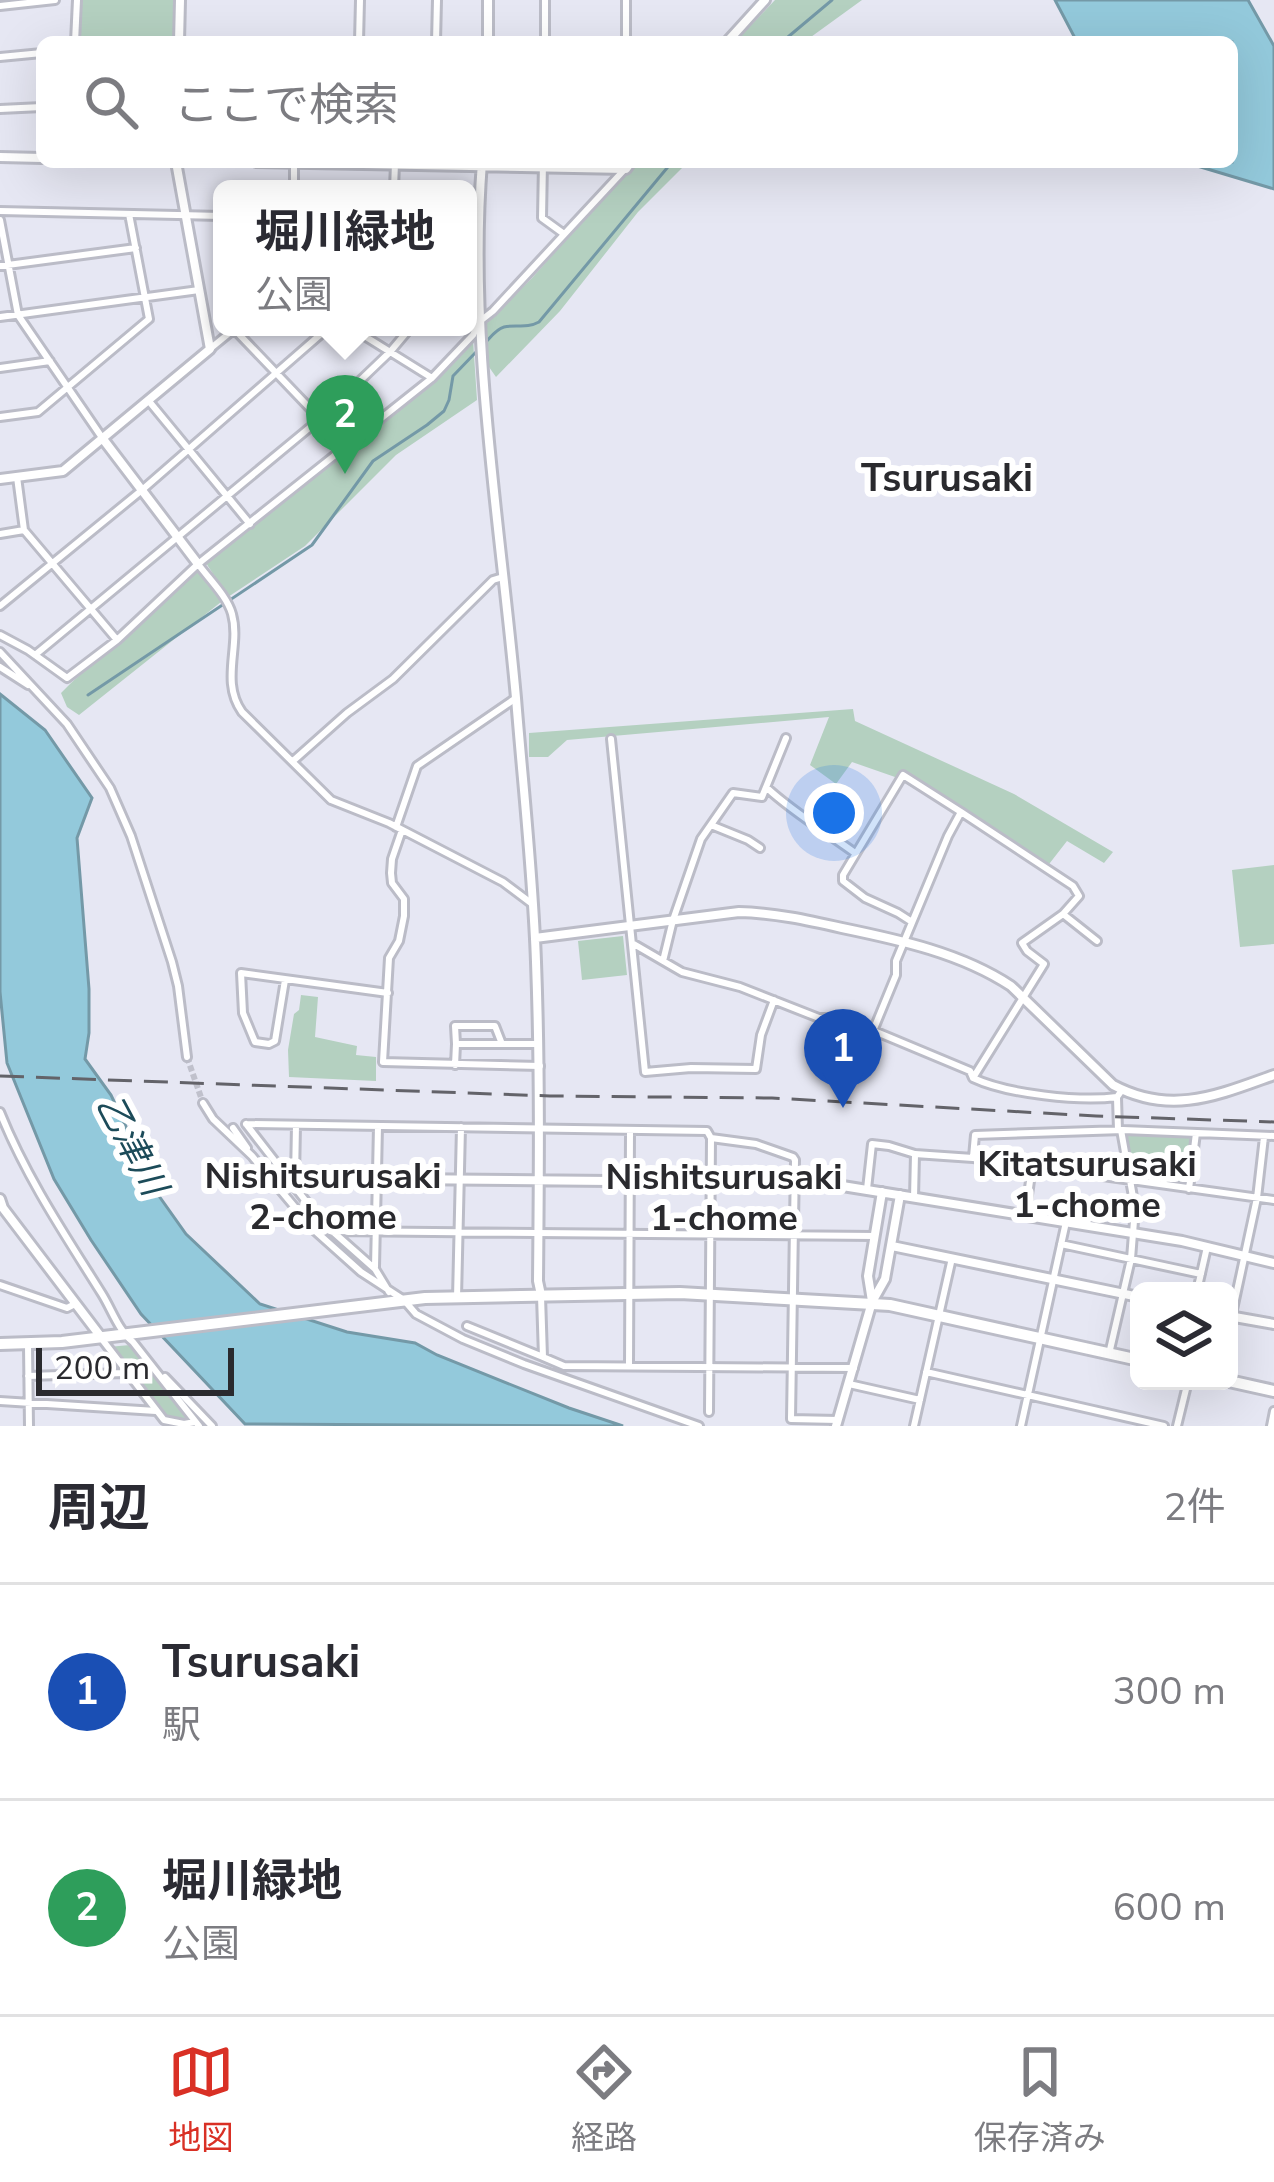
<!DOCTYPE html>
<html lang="ja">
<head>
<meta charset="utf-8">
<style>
	:root { --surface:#fff; --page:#f7f7f7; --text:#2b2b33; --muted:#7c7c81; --line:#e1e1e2; --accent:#d93025 }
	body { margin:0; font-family:"Nunito Sans","Noto Sans JP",sans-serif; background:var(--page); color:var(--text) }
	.controls { position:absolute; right:36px; bottom:36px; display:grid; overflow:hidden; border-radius:18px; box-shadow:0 12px 48px #0002 }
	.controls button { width:108px; height:108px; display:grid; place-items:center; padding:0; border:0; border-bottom:3px solid var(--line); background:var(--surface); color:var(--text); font:60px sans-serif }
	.scale { position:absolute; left:36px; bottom:30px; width:198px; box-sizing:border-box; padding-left:12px; border:6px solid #2a2a2e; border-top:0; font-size:33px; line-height:42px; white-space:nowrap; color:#2a2a2e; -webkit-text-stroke:9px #fff; paint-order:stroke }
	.you { position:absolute; left:834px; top:813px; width:42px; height:42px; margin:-30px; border:9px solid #fff; border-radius:50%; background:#1a73e8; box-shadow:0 0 0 18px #1a73e833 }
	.badge { display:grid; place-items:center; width:78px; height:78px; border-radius:50%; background:var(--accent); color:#fff; font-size:39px; font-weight:700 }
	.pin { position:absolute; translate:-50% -99px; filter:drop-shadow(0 3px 6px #0008) }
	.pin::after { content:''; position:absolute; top:63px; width:42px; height:36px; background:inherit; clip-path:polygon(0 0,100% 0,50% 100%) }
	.popup { position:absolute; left:213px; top:180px; width:264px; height:156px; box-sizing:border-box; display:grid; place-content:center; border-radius:18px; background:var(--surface); filter:drop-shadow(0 3px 9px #0005); font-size:39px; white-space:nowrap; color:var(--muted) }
	.popup b { font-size:45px; color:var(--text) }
	.popup::after { content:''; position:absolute; left:50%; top:100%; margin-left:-24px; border:24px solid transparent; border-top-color:var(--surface) }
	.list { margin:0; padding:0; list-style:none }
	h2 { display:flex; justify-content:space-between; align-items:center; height:156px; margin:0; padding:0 48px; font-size:51px }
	h2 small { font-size:39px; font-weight:400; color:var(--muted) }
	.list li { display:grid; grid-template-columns:78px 1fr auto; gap:36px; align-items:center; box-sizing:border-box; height:216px; padding:0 48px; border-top:3px solid var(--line) }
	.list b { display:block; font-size:45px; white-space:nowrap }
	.list p { margin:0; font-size:39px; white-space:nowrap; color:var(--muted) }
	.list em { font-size:39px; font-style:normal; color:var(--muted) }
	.icon { flex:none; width:66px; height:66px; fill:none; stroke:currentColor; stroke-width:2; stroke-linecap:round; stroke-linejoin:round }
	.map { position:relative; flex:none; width:1274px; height:1426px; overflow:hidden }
	.search { position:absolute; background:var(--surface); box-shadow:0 12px 48px #0002; left:36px; right:36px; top:36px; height:132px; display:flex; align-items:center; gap:30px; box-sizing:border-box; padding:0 42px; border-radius:18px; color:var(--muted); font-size:45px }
	.sheet { height:588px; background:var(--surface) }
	nav { display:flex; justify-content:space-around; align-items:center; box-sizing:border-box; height:168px; border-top:3px solid var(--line); background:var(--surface); font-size:33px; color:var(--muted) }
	nav a { display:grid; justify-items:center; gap:6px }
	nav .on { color:var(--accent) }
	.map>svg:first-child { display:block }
	.green { fill:#b4d0c0 }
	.water { fill:#93c9db; stroke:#7499a7; stroke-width:3 }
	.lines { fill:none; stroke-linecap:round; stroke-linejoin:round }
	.stream { stroke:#7499a7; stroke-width:3 }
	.street-tunnel { stroke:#c0c1cc; stroke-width:6; stroke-dasharray:6 3; stroke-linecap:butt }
	.street-casing { stroke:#bbbcc7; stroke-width:12 }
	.secondary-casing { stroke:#bbbcc7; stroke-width:14 }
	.highway-casing { stroke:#bbbcc7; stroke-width:16 }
	.street { stroke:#fff; stroke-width:6 }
	.secondary { stroke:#fff; stroke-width:8 }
	.highway { stroke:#fff; stroke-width:10 }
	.rail { stroke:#636369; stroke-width:3; stroke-dasharray:24 12; stroke-linecap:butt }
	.labels { text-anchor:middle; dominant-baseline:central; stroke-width:12; stroke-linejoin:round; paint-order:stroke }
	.water-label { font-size:36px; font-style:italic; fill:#1c4b59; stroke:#fff }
	.neighbourhood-label { font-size:36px; font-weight:bold; fill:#2a2a2e; stroke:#fff }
	.quarter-label { font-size:39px; font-weight:bold; fill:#2a2a2e; stroke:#fff }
</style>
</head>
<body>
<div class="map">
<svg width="1274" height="1426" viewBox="0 0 1274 1426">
	<rect width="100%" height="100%" fill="#e6e7f3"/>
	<!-- green -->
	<path class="green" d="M79 0H174L173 42H78Z
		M775 0H862L804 42H735Z
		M635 162H688L638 212 560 311 496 377 489 367 486 324 532 278Z
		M473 340 477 400 396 455 305 546 228 597 206 563 376 426 419 395Z
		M198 569 221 602 79 715 67 707 61 693 71 683Z
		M853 709 855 721 1014 794 1113 852 1104 863 1067 841 1046 868 895 777 852 762 836 784 810 765 829 717 567 740 548 757H529V733Z
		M1274 865V944L1240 947 1232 870Z
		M623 936 627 975 582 980 578 941Z
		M301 995 318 997 315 1037 357 1046 356 1055 376 1057V1081L289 1077 288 1050 294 1014 299 1010Z
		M1127 1133 1192 1135 1195 1138 1189 1183 1186 1185 1135 1179Z
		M130 1345 190 1421 165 1419 108 1347Z"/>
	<!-- water -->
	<path class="water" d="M1055 0H1248L1274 46V189L1184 162H1232V42H1077Z
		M0 694 45 730 92 798 77 838 89 989V1033L85 1059 111 1095 159 1196 186 1234 260 1304 347 1332 415 1343 437 1355 569 1408 623 1426 245 1424 141 1314 91 1240 54 1179 7 1063 0 992Z"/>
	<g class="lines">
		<!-- stream -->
		<path class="stream" d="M782 42 832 0
			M484 344C490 338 496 329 504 327 517 324 526 329 539 322L672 162
			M88 695 312 545 373 461 427 425 444 411 449 400 453 376 477 351"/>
		<!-- street-tunnel -->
		<path class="street-tunnel" d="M187 1057 203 1103"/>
		<defs>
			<path id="street" d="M545 0V42
				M626 0V42
				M0 6 55 0
				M75 42 77 0
				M359 42 360 0
				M436 42 437 0
				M0 57 42 53
				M0 109 42 107
				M543 162 542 218 564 234
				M294 189V163
				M394 189 395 163
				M0 211 222 216
				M0 220 18 315 103 439
				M0 266 136 248
				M0 317 199 290
				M350 327 432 378
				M234 329 345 445
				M211 348 233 330
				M0 368 50 361
				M148 400 250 524
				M0 417 38 412 149 319 129 214
				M17 477 24 530 117 640
				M0 534 24 530
				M198 564C209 579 227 596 232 614 241 646 220 681 242 712L331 800 389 823 503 882 531 903
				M0 606 142 490 329 327
				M0 635 28 650 67 678 117 640 198 564 432 378 473 335 479 322 493 311 624 170
				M0 652 67 724 110 788 131 836 172 962 178 986 187 1057
				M35 655 320 419 390 352 411 327
				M0 667 28 685
				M786 738 762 797 733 793 701 839 673 920 663 961 682 972 740 987 819 1018H843L970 1071 973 1078C1007 1094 1080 1102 1117 1097L1122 1090
				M611 739 645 1072 691 1068 756 1069 761 1035 774 1000
				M293 761 347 713 393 679 493 580 503 577
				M767 788C794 813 825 831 855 853
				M711 825 748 840 760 848
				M396 827 417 766 516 698
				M402 830 392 859 391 873 392 883 404 899V916L399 941 389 958 383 1062 540 1066
				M1063 914 1097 941
				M912 922 898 913 865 898 843 881V875L903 775 961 812
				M632 943 663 961
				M285 980 275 1041 269 1044 255 1042 243 1013 241 973 388 993
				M873 1031 896 975V961L948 836 961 812 1073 886 1079 896 1063 914 1022 943 1027 951 1044 964 973 1078
				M456 1044 455 1026H495L502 1044
				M455 1065 456 1044H538
				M1117 1098 1118 1130
				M203 1103 213 1119 252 1156 313 1229 361 1272 404 1300 416 1314 463 1339 524 1364 699 1426
				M0 1112C26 1177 65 1235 102 1294 112 1310 118 1330 133 1342L199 1426
				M246 1124 707 1131 711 1138 709 1412
				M246 1124 322 1222 375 1269 389 1292
				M233 1128 247 1148
				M711 1138 756 1144 793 1157 795 1160 791 1419 838 1420
				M915 1154 973 1158 1274 1200
				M973 1157 975 1135 1123 1130 1274 1136
				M295 1178 296 1125
				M867 1189 872 1144 889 1146 915 1154 914 1198
				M1189 1189 1196 1133
				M1025 1216 1032 1167
				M331 1231 875 1236
				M1061 1244 1201 1274
				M375 1267 378 1126
				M0 1285 67 1308 75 1304
				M1197 1291 1207 1247
				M541 1296 543 1357 564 1366 854 1368
				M457 1298 461 1127
				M467 1326 543 1357
				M1229 1328 1257 1198 1264 1137
				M101 1338 164 1420 184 1424 195 1422
				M28 1346 29 1426
				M1109 1354 1131 1259 1135 1208 1121 1130
				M629 1366 630 1130
				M926 1372 1164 1426
				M28 1376 125 1373
				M165 1377 212 1426
				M849 1384 920 1400
				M0 1401 156 1411
				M914 1426 952 1258
				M1021 1426 1066 1222
				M1177 1426 1188 1381
				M1271 1426 1274 1411"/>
			<path id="secondary" d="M488 0V42
				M179 42 180 0
				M727 42 765 0
				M0 157 42 158
				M256 162 626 169 631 162
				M482 162C468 341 500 520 516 698 523 786 533 874 536 962 540 1068 539 1175 538 1281L541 1295
				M103 439 198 564
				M0 479 63 471 210 349 176 162
				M535 938 739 912C775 913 807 920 842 928 900 940 961 953 1011 986L1113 1085C1171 1116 1218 1095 1274 1075
				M286 1178 824 1183 1182 1241 1274 1263
				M0 1199 3 1208 101 1337
				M892 1246 1139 1297
				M872 1301 868 1276 882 1192
				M1229 1316 1274 1324
				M836 1426 872 1302 885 1279 900 1195"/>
			<path id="highway" d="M0 1344 62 1342 425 1298 680 1293 890 1305 1139 1360
				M1229 1381 1274 1391"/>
		</defs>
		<!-- street casing -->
		<use href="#street" class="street-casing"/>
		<!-- secondary casing -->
		<use href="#secondary" class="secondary-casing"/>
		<!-- highway casing -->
		<use href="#highway" class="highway-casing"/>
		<!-- street -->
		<use href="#street" class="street"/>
		<!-- secondary -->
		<use href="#secondary" class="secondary"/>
		<!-- highway -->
		<use href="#highway" class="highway"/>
		<!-- rail -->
		<path class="rail" d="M0 1076 550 1096 772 1098 1096 1116 1274 1122"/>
	</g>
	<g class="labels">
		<!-- water labels -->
		<g class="water-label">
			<text transform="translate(131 1145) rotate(62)">乙津川</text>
		</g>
		<!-- neighbourhood labels -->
		<g class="neighbourhood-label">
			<text x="1087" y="1164">Kitatsurusaki<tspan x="1087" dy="41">1-chome</tspan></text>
			<text x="323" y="1176">Nishitsurusaki<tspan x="323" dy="41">2-chome</tspan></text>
			<text x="724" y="1177">Nishitsurusaki<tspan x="724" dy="41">1-chome</tspan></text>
		</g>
		<!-- quarter labels -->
		<g class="quarter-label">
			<text x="947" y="478">Tsurusaki</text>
		</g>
	</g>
</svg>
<div class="controls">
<button><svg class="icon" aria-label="layers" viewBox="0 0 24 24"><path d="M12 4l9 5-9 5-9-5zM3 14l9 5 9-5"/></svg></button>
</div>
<div class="scale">200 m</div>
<div class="you"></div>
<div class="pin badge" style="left:843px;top:1108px;background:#1a4fb4">1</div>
<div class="pin badge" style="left:345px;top:474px;background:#2e9e5b">2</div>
<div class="popup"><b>堀川緑地</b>公園</div>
<div class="search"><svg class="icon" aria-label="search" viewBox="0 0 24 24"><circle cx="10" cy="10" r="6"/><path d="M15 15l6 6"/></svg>ここで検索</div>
</div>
<section class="sheet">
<h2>周辺<small>2件</small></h2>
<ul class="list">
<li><span class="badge" style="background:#1a4fb4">1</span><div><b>Tsurusaki</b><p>駅</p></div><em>300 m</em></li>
<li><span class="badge" style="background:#2e9e5b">2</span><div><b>堀川緑地</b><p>公園</p></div><em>600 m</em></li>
</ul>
</section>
<nav>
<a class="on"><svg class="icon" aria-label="map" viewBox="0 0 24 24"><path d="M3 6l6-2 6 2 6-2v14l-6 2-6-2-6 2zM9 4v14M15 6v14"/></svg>地図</a>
<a><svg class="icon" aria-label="directions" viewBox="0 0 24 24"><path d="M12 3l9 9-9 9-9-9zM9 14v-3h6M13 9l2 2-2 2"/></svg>経路</a>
<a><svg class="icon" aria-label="saved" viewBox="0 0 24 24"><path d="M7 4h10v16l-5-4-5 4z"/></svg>保存済み</a>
</nav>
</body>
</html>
